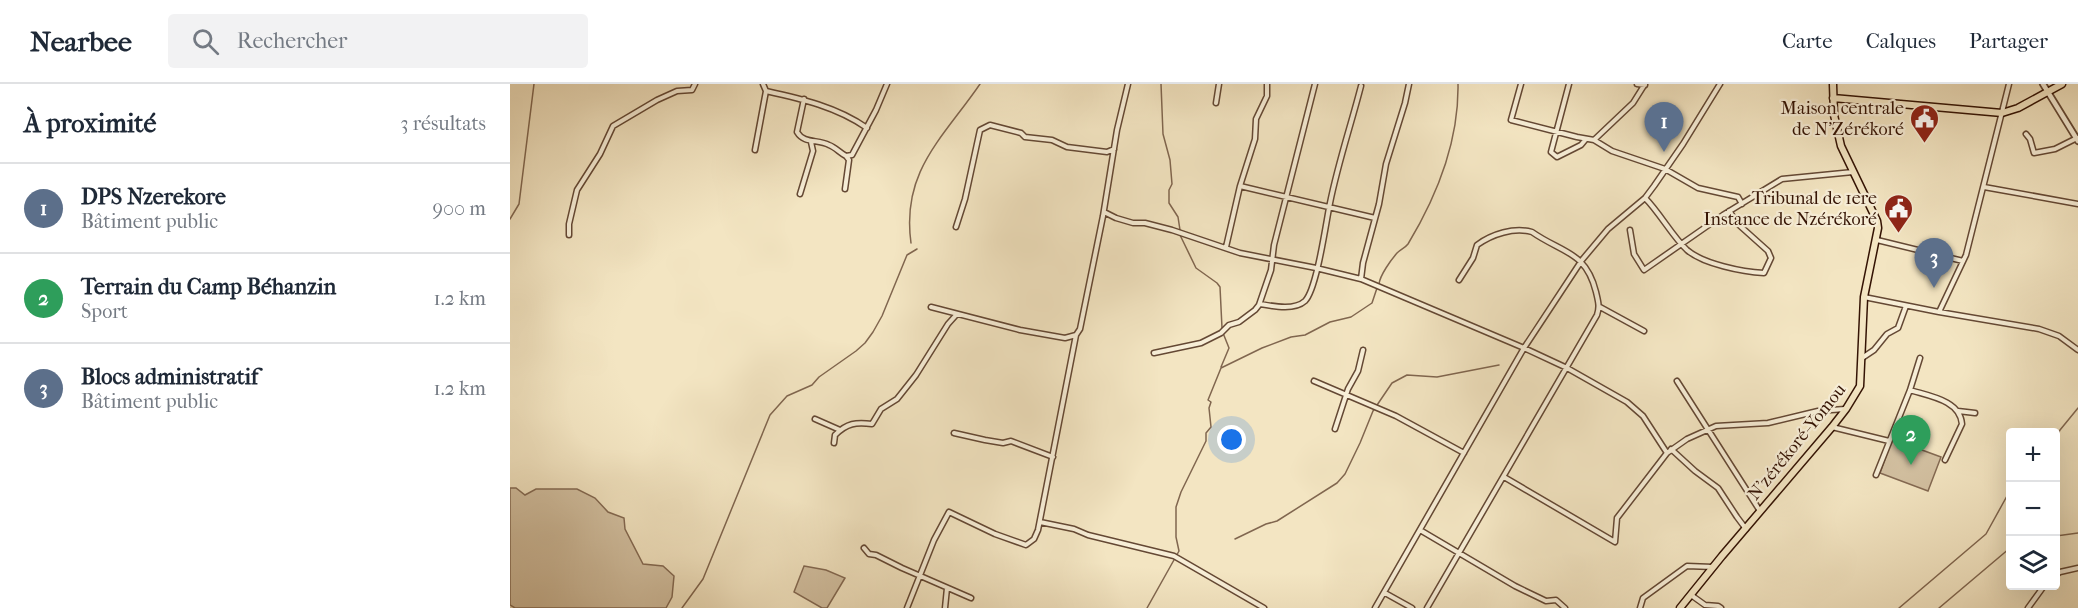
<!DOCTYPE html>
<html lang="fr">
<head>
<meta charset="utf-8">
<style>
	:root { --surface:#fff; --page:#f2f2f3; --text:#1f2937; --muted:#747a83; --line:#e0e1e3; --accent:#0f766e }
	body { margin:0; font-family:"IM FELL French Canon",serif; background:var(--page); color:var(--text) }
	.controls { position:absolute; right:18px; bottom:18px; display:grid; overflow:hidden; border-radius:6px; box-shadow:0 6px 24px #0002 }
	.controls button { width:54px; height:54px; display:grid; place-items:center; padding:0; border:0; border-bottom:2px solid var(--line); background:var(--surface); color:var(--text); font:30px sans-serif }
	.you { position:absolute; left:722px; top:356px; width:21px; height:21px; margin:-15px; border:4px solid #fff; border-radius:50%; background:#1a73e8; box-shadow:0 0 0 9px #1a73e833 }
	.badge { display:grid; place-items:center; width:39px; height:39px; border-radius:50%; background:var(--accent); color:#fff; font-size:20px; font-weight:700 }
	.pin { position:absolute; translate:-50% -50px; filter:drop-shadow(0 2px 3px #0008) }
	.pin::after { content:''; position:absolute; top:32px; width:21px; height:18px; background:inherit; clip-path:polygon(0 0,100% 0,50% 100%) }
	.list { margin:0; padding:0; list-style:none }
	h2 { display:flex; justify-content:space-between; align-items:center; height:78px; margin:0; padding:0 24px; font-size:26px }
	h2 small { font-size:20px; font-weight:400; color:var(--muted) }
	.list li { display:grid; grid-template-columns:39px 1fr auto; gap:18px; align-items:center; box-sizing:border-box; height:90px; padding:0 24px; border-top:2px solid var(--line) }
	.list b { display:block; font-size:22px; white-space:nowrap }
	.list p { margin:0; font-size:20px; white-space:nowrap; color:var(--muted) }
	.list em { font-size:20px; font-style:normal; color:var(--muted) }
	.icon { flex:none; width:33px; height:33px; fill:none; stroke:currentColor; stroke-width:2; stroke-linecap:round; stroke-linejoin:round }
	.map { position:relative; flex:none; width:1568px; height:524px; overflow:hidden }
	header { display:flex; align-items:center; gap:36px; box-sizing:border-box; height:84px; padding:0 30px; background:var(--surface); border-bottom:2px solid var(--line) }
	header strong { font-size:28px }
	nav { display:flex; gap:33px; margin-inline-start:auto; font-size:21px }
	.search { width:420px; height:54px; background:var(--page); display:flex; align-items:center; gap:15px; box-sizing:border-box; padding:0 21px; border-radius:6px; color:var(--muted); font-size:22px }
	main { display:flex }
	aside { flex:1; background:var(--surface) }
	.map>svg:first-child { display:block }
	.green { fill:#d3c1a2; stroke:#846a53; stroke-width:1.5 }
	.lines { fill:none; stroke-linecap:round; stroke-linejoin:round }
	.stream { stroke:#80664f; stroke-width:1.5 }
	.minor-casing { stroke:#644834; stroke-width:7 }
	.tertiary-casing { stroke:#644834; stroke-width:8 }
	.trunk-casing { stroke:#341304; stroke-width:9 }
	.minor { stroke:#f7eed7; stroke-width:4 }
	.tertiary { stroke:#f7eed7; stroke-width:4.5 }
	.trunk { stroke:#f3e5c2; stroke-width:6 }
	.labels { text-anchor:middle; dominant-baseline:central; stroke-width:4.5; stroke-linejoin:round; paint-order:stroke }
	.poi-label { font-size:18px; fill:#341304; stroke:#f7eed7; text-anchor:end }
	.street-label { font-size:18px; fill:#341304; stroke:#f7eed7 }
</style>
</head>
<body>
<header>
<strong>Nearbee</strong>
<div class="search"><svg class="icon" aria-label="search" viewBox="0 0 24 24"><circle cx="10" cy="10" r="6"/><path d="M15 15l6 6"/></svg>Rechercher</div>
<nav><a>Carte</a><a>Calques</a><a>Partager</a></nav>
</header>
<main>
<aside>
<h2>À proximité<small>3 résultats</small></h2>
<ul class="list">
<li><span class="badge" style="background:#5c6f8a">1</span><div><b>DPS Nzerekore</b><p>Bâtiment public</p></div><em>900 m</em></li>
<li><span class="badge" style="background:#2e9e5b">2</span><div><b>Terrain du Camp Béhanzin</b><p>Sport</p></div><em>1.2 km</em></li>
<li><span class="badge" style="background:#5c6f8a">3</span><div><b>Blocs administratif</b><p>Bâtiment public</p></div><em>1.2 km</em></li>
</ul>
</aside>
<div class="map">
<svg width="1568" height="524" viewBox="0 0 1568 524">
	<rect width="100%" height="100%" fill="#f3e5c2"/>
	<filter id="stains"><feTurbulence type="fractalNoise" baseFrequency=".00333" numOctaves="4"/><feColorMatrix values="0 0 0 0 .2 0 0 0 0 .09 0 0 0 0 .02 0 0 0 .5 -.17"/></filter>
	<radialGradient id="worn" r=".72"><stop offset=".6" stop-color="#630" stop-opacity="0"/><stop offset="1" stop-color="#630" stop-opacity=".3"/></radialGradient>
	<!-- green -->
	<path class="green" d="M1382 355 1431 373 1418 407 1370 389Z
		M0 404H6L15 411 26 405H67L85 414 98 428 114 434 115 445 133 480 153 482 164 492 162 513 156 524H5L0 521Z
		M294 482 316 486 335 494 317 524H312L284 508Z"/>
	<g class="lines">
		<!-- stream -->
		<path class="stream" d="M651 0 653 50 660 76 662 100 659 106V119L668 133 670 146
			M0 135 9 120 24 0
			M670 151 686 184 707 199 710 203 712 244
			M401 159C391 87 433 54 470 0
			M869 200C870 191 881 176 887 169 891 165 895 164 898 160 927 112 949 57 948 0
			M711 283 719 264 713 249
			M1546 355 1550 346 1568 324
			M1546 452 1568 449
			M725 455 756 440 767 437 827 399 835 390 850 359 863 327 882 299 897 291 927 293 989 281
			M172 524 193 495 260 331 277 312 302 301 309 293 346 267 355 259 363 248 372 232 397 171 407 165
			M637 524 669 467 666 453V423L671 408 696 357V349L701 343 699 324 701 318 698 316 711 284 752 264 781 253 795 251 820 238 841 233 862 219 867 204
			M1389 524 1476 450 1497 412 1500 410
			M1429 524 1500 464"/>
		<defs>
			<path id="minor" d="M1011 0 1001 36 1067 53 1084 56 1102 67 1155 85 1188 104 1228 113 1232 120
				M1059 0 1041 68 1047 73 1071 61 1076 55
				M1127 0 1135 1
				M256 7C292 15 327 23 357 44
				M294 15 287 48C294 60 308 55 319 61 325 63 330 69 336 72L342 71 366 26 377 0
				M706 19 709 0
				M1516 50 1520 55 1524 69 1545 65 1567 54
				M1084 56 1123 19 1135 0
				M245 66 256 7 253 0
				M730 102 865 134
				M1474 103 1568 120
				M335 105 339 76 336 72
				M290 110 303 67 301 58
				M1135 114C1150 129 1162 152 1177 166 1193 180 1233 188 1254 189L1261 174 1258 167 1229 141 1219 127
				M594 128 606 134 623 139H635L662 146 730 169 806 184 851 195 1014 264 1057 284 1117 318 1133 332 1157 369
				M446 143 455 115 470 46 480 41 511 49 515 53 542 56 557 63 597 68 604 65
				M1120 146 1124 170 1134 186 1213 131 1272 95 1343 88
				M59 151V140L67 106 90 70 103 42 147 16 167 7 182 6 185 0
				M1367 156 1453 177
				M716 163 730 102 745 55 746 35 757 12V0
				M851 195 853 179 869 120 876 80 895 19 899 0
				M1354 213 1429 228 1529 245 1549 252 1568 266
				M750 220C762 222 784 227 795 217 807 205 816 138 820 119 828 79 841 41 851 2
				M421 223 510 246 555 254 566 251
				M1090 223 1134 247
				M1429 228 1456 171 1499 0
				M644 269 691 259 711 249 719 241 729 238 745 226 749 221 761 186 764 161 805 0
				M1352 274 1364 266 1377 250 1388 244 1396 222
				M804 297 886 332 954 369
				M1167 297 1250 427
				M1400 306C1419 312 1450 316 1452 340L1435 376
				M1448 327 1465 329
				M305 335 330 346
				M1322 343 1379 357
				M825 345 838 305 848 287 853 266
				M444 349 475 356 493 359 501 357 543 373
				M324 359 325 351C337 339 346 338 362 340L371 325 387 315 406 291 438 240 447 230
				M1161 365 1185 387 1208 404 1227 433 1236 445
				M1366 391 1400 306 1410 274
				M994 393 1105 458 1107 434 1157 369 1177 355 1206 342 1258 339 1308 327 1335 325
				M530 438 564 445 578 451 664 472 754 524
				M910 446 1005 502 1036 517 1046 516 1055 524
				M354 464 359 470 366 471 392 484 461 514
				M1546 491 1550 488 1568 484
				M875 509 902 524
				M1181 511 1195 521 1208 522 1211 524
				M397 524 424 456 439 428 485 450 516 461 524 455 528 446 566 251 570 245 593 132 607 46 618 0
				M435 524 437 504
				M865 524 1014 264 1072 176 1098 145 1135 114 1144 102 1173 60 1210 0
				M917 524 1087 231C1090 222 1088 217 1086 208 1076 167 1052 169 1022 148 1004 143 982 150 967 161L963 174 949 196
				M1130 524 1133 514 1177 482 1203 483
				M1518 524 1534 502"/>
			<path id="tertiary" d="M1533 0 1568 57"/>
			<path id="trunk" d="M1323 14 1492 29 1508 24 1552 0
				M1170 524 1212 472 1322 343 1336 325 1350 302 1354 213 1368 144 1367 137 1331 62 1324 31 1323 0"/>
		</defs>
		<!-- minor casing -->
		<use href="#minor" class="minor-casing"/>
		<!-- tertiary casing -->
		<use href="#tertiary" class="tertiary-casing"/>
		<!-- trunk casing -->
		<use href="#trunk" class="trunk-casing"/>
		<!-- minor -->
		<use href="#minor" class="minor"/>
		<!-- tertiary -->
		<use href="#tertiary" class="tertiary"/>
		<!-- trunk -->
		<use href="#trunk" class="trunk"/>
	</g>
	<!-- icons -->
	<defs>
		<symbol id="civic-pin" viewBox="-11 -11 22 30"><path d="M0 17L-7.5 6A9.5 9.5 0 1 1 7.5 6Z" fill="#8f2418" stroke="#f7eed7"/><path d="M-.6-6.5H3V-4.5H.6V-3L4-1V1h2V6H-6V1h2V-1L-.6-3ZM-1.2 2.5V6h2.4V2.5Z" fill="#fff"/></symbol>
	</defs>
	<g fill-rule="evenodd">
		<use href="#civic-pin" x="1398" y="18" width="33" height="45"/>
		<use href="#civic-pin" x="1372" y="108" width="33" height="45"/>
	</g>
	<g class="labels">
		<!-- poi labels -->
		<g class="poi-label">
			<text x="1394" y="24">Maison centrale<tspan x="1394" dy="21">de N'Zérékoré</tspan></text>
			<text x="1367" y="114">Tribunal de 1ere<tspan x="1367" dy="21">Instance de Nzérékoré</tspan></text>
		</g>
		<!-- street labels -->
		<g class="street-label">
			<text transform="translate(1287 358) rotate(-51)">N'zérékoré-Yomou</text>
		</g>
	</g>
	<rect width="100%" height="100%" filter="url(#stains)"/>
	<rect width="100%" height="100%" fill="url(#worn)"/>
</svg>
<div class="controls">
<button>+</button>
<button>−</button>
<button><svg class="icon" aria-label="layers" viewBox="0 0 24 24"><path d="M12 4l9 5-9 5-9-5zM3 14l9 5 9-5"/></svg></button>
</div>
<div class="you"></div>
<div class="pin badge" style="left:1154px;top:68px;background:#5c6f8a">1</div>
<div class="pin badge" style="left:1401px;top:381px;background:#2e9e5b">2</div>
<div class="pin badge" style="left:1424px;top:204px;background:#5c6f8a">3</div>
</div>
</main>
</body>
</html>
